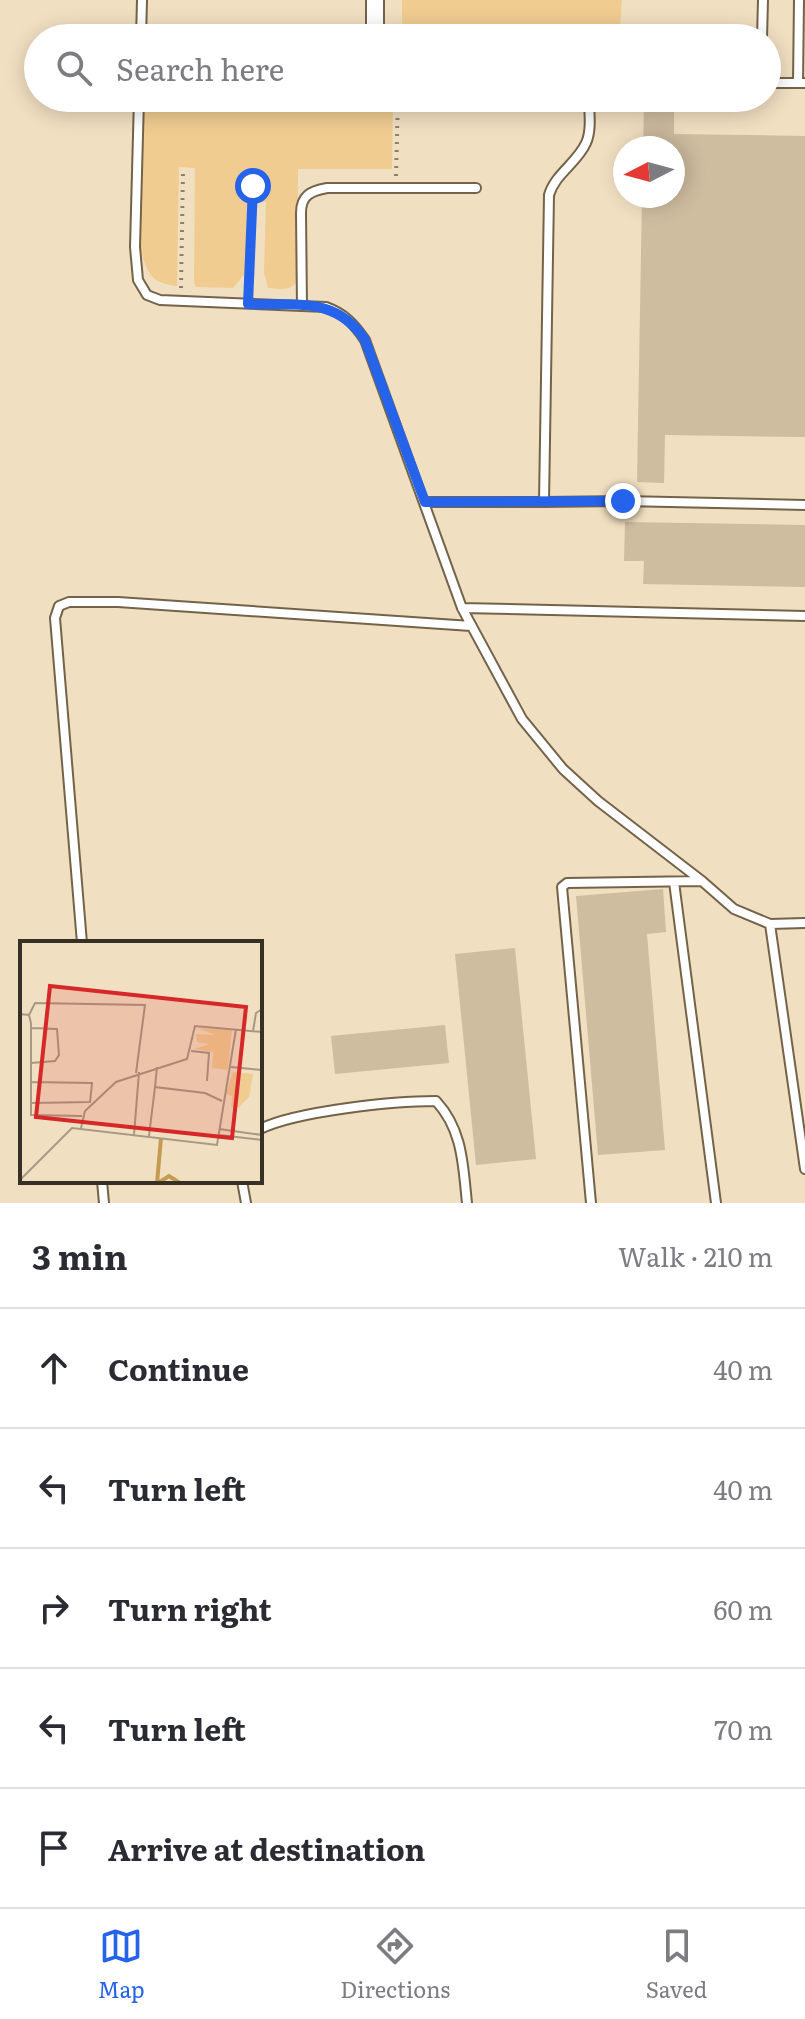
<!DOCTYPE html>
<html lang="en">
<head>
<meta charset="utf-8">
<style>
	:root { --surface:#fff; --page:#f7f7f7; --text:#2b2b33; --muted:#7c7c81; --line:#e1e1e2; --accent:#2563eb }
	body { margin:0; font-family:Literata,serif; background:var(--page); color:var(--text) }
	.compass { position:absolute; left:613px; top:136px; width:72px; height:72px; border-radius:50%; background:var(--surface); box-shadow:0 4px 20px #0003; rotate:264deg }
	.stop { position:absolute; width:24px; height:24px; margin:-18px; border:6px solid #2563eb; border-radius:50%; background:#fff }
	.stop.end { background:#2563eb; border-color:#fff; box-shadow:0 2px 8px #0008 }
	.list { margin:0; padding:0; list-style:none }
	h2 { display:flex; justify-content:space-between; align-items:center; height:104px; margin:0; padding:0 32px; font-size:34px }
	h2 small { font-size:26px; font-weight:400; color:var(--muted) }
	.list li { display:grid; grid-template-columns:52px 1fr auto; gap:24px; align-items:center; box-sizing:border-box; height:120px; padding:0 32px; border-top:2px solid var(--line) }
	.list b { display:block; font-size:30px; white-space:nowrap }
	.list em { font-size:26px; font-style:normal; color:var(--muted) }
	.icon { flex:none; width:44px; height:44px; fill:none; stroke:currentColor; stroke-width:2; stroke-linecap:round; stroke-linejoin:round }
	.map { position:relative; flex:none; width:805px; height:1203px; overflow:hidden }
	.search { position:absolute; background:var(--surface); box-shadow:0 4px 20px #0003; left:24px; right:24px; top:24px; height:88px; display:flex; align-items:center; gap:20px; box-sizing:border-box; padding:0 28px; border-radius:44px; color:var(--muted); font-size:30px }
	.sheet { height:704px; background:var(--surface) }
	nav { display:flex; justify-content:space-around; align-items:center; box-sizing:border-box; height:112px; border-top:2px solid var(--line); background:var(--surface); font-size:22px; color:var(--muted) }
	nav a { display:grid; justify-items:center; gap:4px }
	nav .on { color:var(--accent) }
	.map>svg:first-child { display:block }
	.green { fill:#f0cc91 }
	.building { fill:#cfbda0 }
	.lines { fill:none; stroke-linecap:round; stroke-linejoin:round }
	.lane-casing { stroke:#736349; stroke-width:12 }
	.street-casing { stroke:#736349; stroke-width:20 }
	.path { stroke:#8c806c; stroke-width:4; stroke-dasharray:2 6; stroke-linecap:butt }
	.lane { stroke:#fff; stroke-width:8 }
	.street { stroke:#fff; stroke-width:16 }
	.route { stroke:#2563eb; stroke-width:10 }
	.inset-river { fill:none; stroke:#c59b52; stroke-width:4 }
	.inset-road { fill:none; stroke:#a79983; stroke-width:2 }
	.view { fill:#d62828; fill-opacity:0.15; stroke:#d62828; stroke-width:4 }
	.inset-edge { fill:none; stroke:#373025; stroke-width:4 }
</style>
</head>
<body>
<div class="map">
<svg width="805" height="1203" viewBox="0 0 805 1203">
	<rect width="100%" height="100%" fill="#f1dfc1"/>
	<!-- green -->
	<path class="green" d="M402 0H622L620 29 547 30 546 38 402 37Z
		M143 98H393L392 169H298L297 281C290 292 280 289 268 288L264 273 266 202 249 201 246 272 233 288 196 287 194 282 195 168 179 167 177 286C151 283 147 274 141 250Z"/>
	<!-- building -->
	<path class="building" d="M644 102H674V134L805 136V437L665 435 664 483 637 482 642 196H673V148H643Z
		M625 522 805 525V587L643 584 644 561H624Z
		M663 889 666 932 647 934 665 1150 598 1155 576 896Z
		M515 948 536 1159 476 1165 455 954Z
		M445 1025 449 1063 335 1074 331 1036Z"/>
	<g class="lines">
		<defs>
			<path id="lane" d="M141 38 142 0
				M762 38 763 0
				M767 83H805
				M798 83 799 0
				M139 98 135 247 138 280 147 295 160 300 326 307C345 314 354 324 365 340L462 608 522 719 563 769 598 801 702 881 734 909 770 924 805 923
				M302 306 301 213C301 196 310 191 327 188H476
				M425 502H544L549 195C555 174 577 163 586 143 592 130 589 112 589 98
				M544 502 623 501 805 505
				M462 608 805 616
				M674 882 716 1203
				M770 924 805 1169
				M82 943 55 618 59 606 69 602H118L471 626
				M260 1129C297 1111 394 1101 436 1101 463 1130 463 1166 467 1203
				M102 1181 104 1203
				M242 1181 246 1203
				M591 1203 562 887 567 883 702 881"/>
			<path id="street" d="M375 38V0"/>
		</defs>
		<!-- lane casing -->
		<use href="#lane" class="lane-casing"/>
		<!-- street casing -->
		<use href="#street" class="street-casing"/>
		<!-- path -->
		<path class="path" d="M396 176 398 98
			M181 288 183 171
			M249 291 253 186"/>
		<!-- lane -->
		<use href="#lane" class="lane"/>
		<!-- street -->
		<use href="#street" class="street"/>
	</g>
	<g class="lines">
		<!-- route -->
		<path class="route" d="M253 186 248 304C296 306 336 296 365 340L425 502 623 501"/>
	</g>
	<!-- overview -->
	<g transform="translate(20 941)">
		<rect width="242" height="242" fill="#f1dfc1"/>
		<path d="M177 87 212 88 208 129 192 127 193 111 174 108 189 103 177 101 176 93 195 94ZM213 131 233 133 229 156 218 167 211 166 212 155 206 153Z" fill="#f0cc91"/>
		<path class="inset-river" d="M137 242 141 197M138 242 149 235 160 242"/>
		<path class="inset-road" d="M0 73 9 74 11 82V174L62 175M9 74 15 62 125 64 116 132M233 90 236 72 242 68M171 110 189 112 187 140M11 122 35 120 39 114 37 88 11 87M137 126 135 146 185 152 202 160M211 126 242 129M11 141 72 142 70 162M11 162 71 161M61 187 65 170 96 141 167 118 175 85 242 91M199 188 242 194M114 194 119 131M199 194 242 199M129 195 135 146M0 239 52 187 197 204 216 88"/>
		<path class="view" d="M30 45 226 66 212 197 16 176Z"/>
		<rect width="242" height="242" class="inset-edge"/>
	</g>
</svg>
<svg class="compass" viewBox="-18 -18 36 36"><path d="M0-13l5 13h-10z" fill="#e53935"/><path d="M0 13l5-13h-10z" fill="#7c7c81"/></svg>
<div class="stop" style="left:253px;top:186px"></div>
<div class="stop end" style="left:623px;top:501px"></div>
<div class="search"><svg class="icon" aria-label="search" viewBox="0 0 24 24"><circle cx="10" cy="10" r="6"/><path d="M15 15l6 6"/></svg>Search here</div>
</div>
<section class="sheet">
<h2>3 min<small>Walk · 210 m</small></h2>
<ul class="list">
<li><svg class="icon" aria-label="ahead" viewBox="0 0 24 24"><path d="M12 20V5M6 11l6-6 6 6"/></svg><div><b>Continue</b></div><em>40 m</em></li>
<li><svg class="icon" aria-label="left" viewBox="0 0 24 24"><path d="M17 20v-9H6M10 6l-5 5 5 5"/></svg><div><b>Turn left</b></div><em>40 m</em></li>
<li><svg class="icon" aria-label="right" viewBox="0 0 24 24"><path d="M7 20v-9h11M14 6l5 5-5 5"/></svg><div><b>Turn right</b></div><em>60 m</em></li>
<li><svg class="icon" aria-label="left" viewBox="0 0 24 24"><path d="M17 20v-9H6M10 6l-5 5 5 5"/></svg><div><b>Turn left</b></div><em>70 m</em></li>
<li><svg class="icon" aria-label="arrive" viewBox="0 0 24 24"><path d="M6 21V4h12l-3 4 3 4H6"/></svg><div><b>Arrive at destination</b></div></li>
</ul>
</section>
<nav>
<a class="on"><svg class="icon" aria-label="map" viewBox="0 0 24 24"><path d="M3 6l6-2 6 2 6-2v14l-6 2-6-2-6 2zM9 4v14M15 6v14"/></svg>Map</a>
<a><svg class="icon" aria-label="directions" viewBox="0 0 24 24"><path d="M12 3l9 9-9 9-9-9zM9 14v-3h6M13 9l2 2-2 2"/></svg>Directions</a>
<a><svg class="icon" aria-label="saved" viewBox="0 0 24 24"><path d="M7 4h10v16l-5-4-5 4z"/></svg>Saved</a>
</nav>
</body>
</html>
